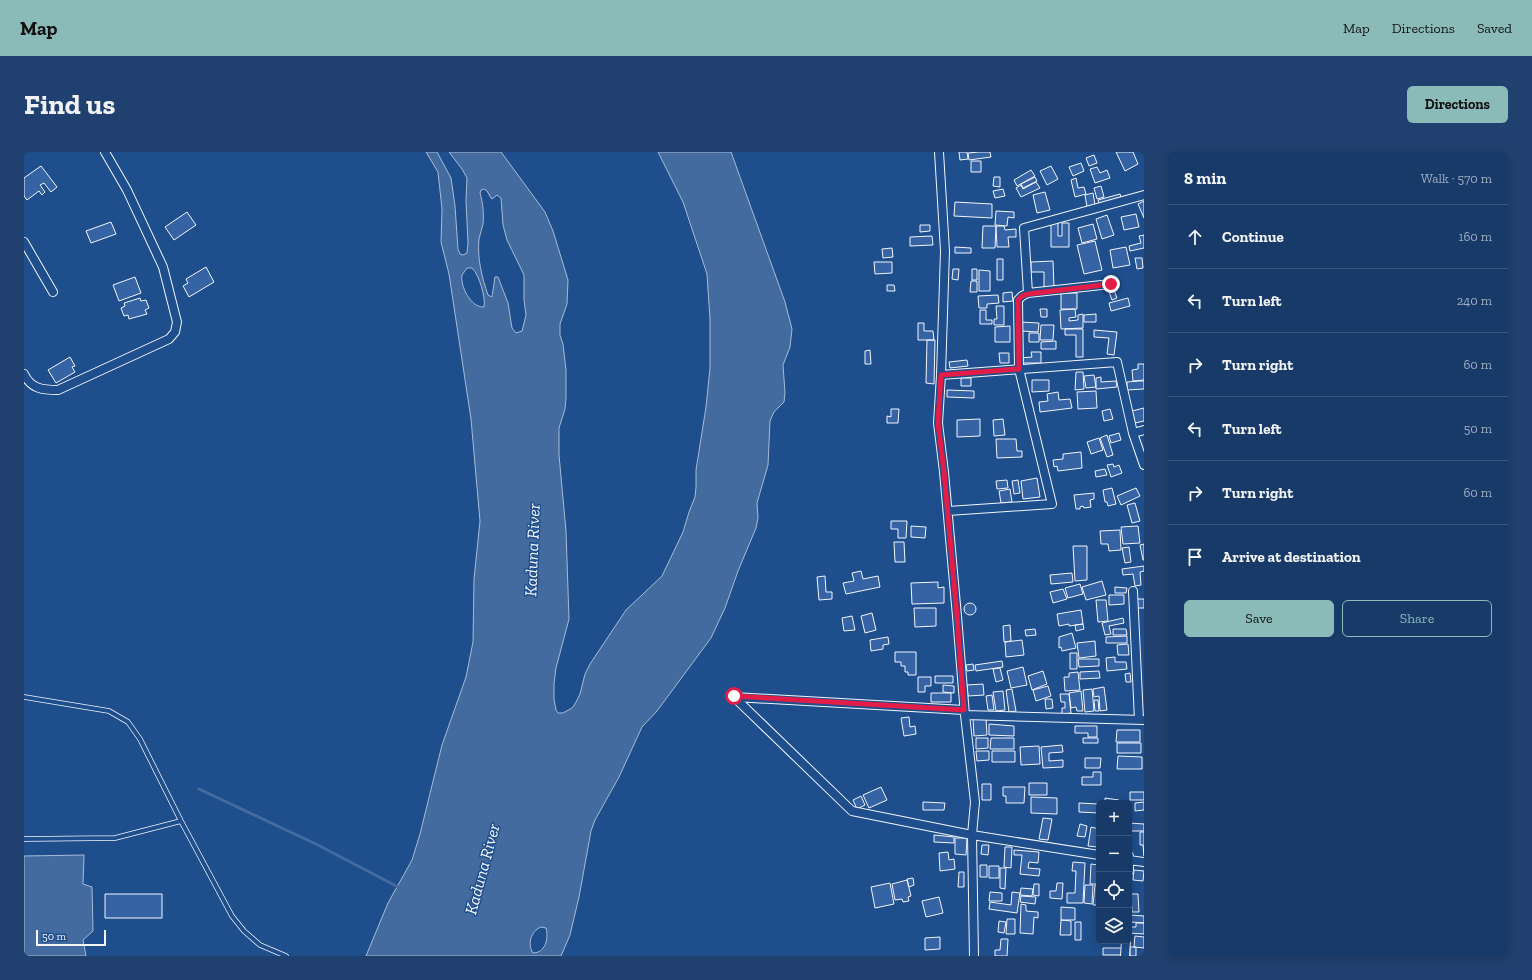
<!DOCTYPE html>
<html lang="en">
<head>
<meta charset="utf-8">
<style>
	:root { --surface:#173a69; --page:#20416f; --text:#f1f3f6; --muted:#9eadc0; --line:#36547d; --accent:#8bbbb9 }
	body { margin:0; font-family:"Zilla Slab",serif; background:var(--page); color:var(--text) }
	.controls { position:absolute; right:12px; bottom:12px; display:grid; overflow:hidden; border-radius:6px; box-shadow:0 2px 10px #0003 }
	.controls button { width:36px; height:36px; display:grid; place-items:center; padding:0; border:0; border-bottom:1px solid var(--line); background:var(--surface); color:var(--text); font:20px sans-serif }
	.scale { position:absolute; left:12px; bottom:10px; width:70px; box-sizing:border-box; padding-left:4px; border:2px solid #f2f6ff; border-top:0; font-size:11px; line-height:14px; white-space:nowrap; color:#f2f6ff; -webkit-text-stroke:3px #1f4e8c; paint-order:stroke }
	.stop { position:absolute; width:12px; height:12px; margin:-9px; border:3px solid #e11d48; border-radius:50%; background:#fff }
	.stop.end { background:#e11d48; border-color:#fff; box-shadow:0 1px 4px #0008 }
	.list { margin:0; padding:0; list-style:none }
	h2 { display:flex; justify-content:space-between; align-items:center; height:52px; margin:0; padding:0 16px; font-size:17px }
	h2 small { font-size:13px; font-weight:400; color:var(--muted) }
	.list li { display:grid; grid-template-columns:26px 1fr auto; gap:12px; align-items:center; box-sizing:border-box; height:64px; padding:0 16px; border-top:1px solid var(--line) }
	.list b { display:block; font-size:15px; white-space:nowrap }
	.list em { font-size:13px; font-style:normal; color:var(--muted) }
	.actions { display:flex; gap:8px; padding:12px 16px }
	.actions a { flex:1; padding:9px 0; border:1px solid var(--accent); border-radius:6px; text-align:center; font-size:14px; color:var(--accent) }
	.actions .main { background:var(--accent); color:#111 }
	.icon { flex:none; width:22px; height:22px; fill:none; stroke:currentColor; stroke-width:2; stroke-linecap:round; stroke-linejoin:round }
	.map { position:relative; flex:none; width:1120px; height:804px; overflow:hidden; border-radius:6px }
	header { display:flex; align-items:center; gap:24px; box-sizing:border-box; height:56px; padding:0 20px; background:var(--accent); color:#111 }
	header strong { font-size:19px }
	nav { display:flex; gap:22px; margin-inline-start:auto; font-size:14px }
	.intro { display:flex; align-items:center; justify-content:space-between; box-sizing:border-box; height:96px; padding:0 24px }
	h1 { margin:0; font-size:28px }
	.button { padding:10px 18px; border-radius:6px; background:var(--accent); color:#111; font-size:14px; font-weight:700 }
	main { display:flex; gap:24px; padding:0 24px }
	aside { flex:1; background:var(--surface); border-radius:6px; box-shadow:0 2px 10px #0003 }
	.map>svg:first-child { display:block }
	.water { fill:#446ba0; stroke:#a8bbd7; fill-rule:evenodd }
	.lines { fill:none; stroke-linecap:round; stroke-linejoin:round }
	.stream { stroke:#446ba0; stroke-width:3 }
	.building { fill:#3563a3; stroke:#f2f6ff }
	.lane-casing { stroke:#f2f6ff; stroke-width:5.5 }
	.street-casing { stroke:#f2f6ff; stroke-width:10 }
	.lane { stroke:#1f4e8c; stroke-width:4 }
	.street { stroke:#1f4e8c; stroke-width:8 }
	.route { stroke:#e11d48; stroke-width:5 }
	.labels { text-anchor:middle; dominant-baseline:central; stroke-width:3; stroke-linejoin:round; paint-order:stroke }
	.water-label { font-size:17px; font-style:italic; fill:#f2f6ff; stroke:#1f4e8c }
</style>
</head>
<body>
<header>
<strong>Map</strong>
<nav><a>Map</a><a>Directions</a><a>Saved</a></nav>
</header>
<div class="intro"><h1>Find us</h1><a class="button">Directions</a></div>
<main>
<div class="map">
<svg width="1120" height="804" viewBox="0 0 1120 804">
	<rect width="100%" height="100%" fill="#1f4e8c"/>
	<!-- water -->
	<path class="water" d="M402 0H413L427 26 431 54 434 97 436 102 439 103 443 101 444 91 442 49 443 26 438 17 425 0H477L521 60 529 79 544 128 543 152 536 172V183L539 192 542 218V246L541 257 535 276V303L542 379 545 467 532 516 530 532V547L532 558 534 561H539L548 556 551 552 556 542 561 522 566 512 602 458 638 424 659 380 665 360 671 345 672 335V318L682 255 686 216V167L683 122 659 50 634 0H707L761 150 768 177 766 195 759 213 761 241 760 250 750 260 746 269 744 313 733 351 734 366 732 376 714 419 701 456 687 486 633 559 618 575 595 625 571 668 567 679 555 745 546 783 537 804H342L364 751 388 708 396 682 418 593 442 525 449 490 450 427 456 369 447 267 425 122 417 90 418 57 414 20ZM460 37 463 39 467 46 468 47 473 43 477 46 479 73 483 88 500 123V148L502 163 498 179 492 181 488 176 484 151 474 125H471L468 145 464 143C458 126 453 106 455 87 456 82 458 77 459 72 460 62 459 51 456 41L457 38ZM443 116H448C455 122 462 146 460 155 447 156 436 134 438 123ZM517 775 522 776C525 787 521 801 509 801 503 792 507 779 517 775Z
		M60 703 59 732 68 735 69 779 59 788 62 804H0V704Z"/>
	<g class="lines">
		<!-- stream -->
		<path class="stream" d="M175 637 294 693 376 736"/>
	</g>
	<!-- building -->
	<path class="building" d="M935 0H943L944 7 936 8Z
		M955 0H966L967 5 945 8 944 1Z
		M1092 0H1109L1114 12 1101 19Z
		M1070 3 1073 11 1065 14 1062 6Z
		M947 9H957V20H947Z
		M1057 11 1060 19 1049 24 1045 15Z
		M17 14 33 35 27 40 20 31 16 33 21 40 18 43 15 39 3 48 0 44V26Z
		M1027 14 1034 27 1023 33 1016 19Z
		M1073 15 1076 21 1083 18 1086 26 1071 31 1066 17Z
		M1007 18 1011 24 993 34 990 28Z
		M970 25H976V35L969 34Z
		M1011 25 1013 29 999 36 997 32Z
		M1052 26 1054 36 1060 35 1062 42 1051 45 1047 28Z
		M1012 30 1016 36 997 45 992 36 997 33 999 37Z
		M1077 34 1080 45 1073 47 1070 36Z
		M979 37 981 44 971 46 969 39Z
		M1021 40 1026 58 1013 61 1009 43Z
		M1069 41 1071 53 1063 55 1061 43Z
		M1096 42 1098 48 1076 54 1074 48Z
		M1120 49V66L1114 52Z
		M931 50 968 52V66L930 64Z
		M972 59 990 60V66L984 65 983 74 971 73Z
		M163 60 172 73 150 88 141 75Z
		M1112 62 1115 75 1100 78 1097 65Z
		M1083 63 1090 83 1078 87 1072 67Z
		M87 70 92 82 67 91 62 79Z
		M1027 71H1034V84H1038V71H1045V95H1027Z
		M1069 72 1073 87 1058 91 1054 76Z
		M896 73H906V79L896 80Z
		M959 74H972L971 96H958Z
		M972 74H980L981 78 992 77V85H984L985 95H973Z
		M1120 83V96L1106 99 1105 94 1117 91 1115 84Z
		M908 84 909 93 886 94V85Z
		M1071 89 1078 118 1060 122 1053 93Z
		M931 95 947 96V101H931Z
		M1102 95 1106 113 1089 116 1086 98Z
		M868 96 869 105 859 106 858 97Z
		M1111 106H1118L1119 116 1113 117Z
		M973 107H979V128H973Z
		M1029 109 1030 136H1020V120H1007V110Z
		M850 110H868V121L851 122Z
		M182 115 190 130 165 145 159 134 164 131 162 127Z
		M929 117H935L934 128 928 127Z
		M948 117H953V128H948Z
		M955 118 966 119V139H955Z
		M111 125 117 141 95 149 89 133Z
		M947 129H953V140H946Z
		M863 133H870L871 139H863Z
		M1090 138 1093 146 1088 148 1085 140Z
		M988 140 989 149 979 150V141Z
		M1037 141H1053V157H1037Z
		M974 143 975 151 963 152V156H955L954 144Z
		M116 146 117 149 122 148 125 156 121 158 123 162 105 167 104 163 100 164 97 156 101 154 100 151Z
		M1104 146 1106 154 1087 159 1085 151Z
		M972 154H980V173H970V167H973Z
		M1016 157H1023V165H1017Z
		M1051 157 1052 165 1045 166V169L1054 168V163L1059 162V176L1037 177 1036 158Z
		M956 158H962V168H968V172H956Z
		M1072 162V170H1060V163Z
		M996 170 1015 171 1014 180 996 179Z
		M894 171H900V179H909L910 188H894Z
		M1017 173H1030L1029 188H1016Z
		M986 174V190H971V175Z
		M1041 177H1059V205H1052V183H1041Z
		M1070 178 1093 180 1090 203 1083 202 1085 186 1070 185Z
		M1005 181H1015V190H1005Z
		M903 188H911L910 232 902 231Z
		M1032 189V197H1017V190Z
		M846 198 847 212H841V199Z
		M1007 200H1017V211H996V206L1008 205Z
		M975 201H985V211H976Z
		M46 205 51 214 48 215 51 220 32 231 24 218Z
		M943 208 944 214 926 216 925 210Z
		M1114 212H1120V228L1109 229 1108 218 1114 217Z
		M1052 220H1059L1060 237 1051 238Z
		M1070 223 1072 235 1062 236 1060 224Z
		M1077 225V230L1092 229 1093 235 1072 237V226Z
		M937 226H947V234H937Z
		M1008 228H1025V239L1008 240Z
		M1115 229H1120V237L1103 238V230Z
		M923 238 950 239V246L923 245Z
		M1072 239 1073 256 1054 257 1053 240Z
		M1034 240 1035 248 1046 247 1048 256 1016 260 1015 250 1024 249 1023 242Z
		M1120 256V269L1111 271 1108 259Z
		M867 257H875L874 271H863V264L867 265Z
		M1086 257 1089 267 1080 269 1078 259Z
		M956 267V284L933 285V268Z
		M979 267 981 283 970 284 969 268Z
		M1095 281 1097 288 1087 291 1085 284Z
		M1083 283 1089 303 1083 305 1076 286Z
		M1075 286 1079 298 1067 302 1063 290Z
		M972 287H992L993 299H998V305L973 306Z
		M1057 300 1058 316 1034 319 1033 314 1030 315 1029 308 1039 307V302Z
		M1089 312 1090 315 1095 313 1098 321 1087 325 1083 313Z
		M1081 317 1083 323 1072 325 1071 319Z
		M1013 326 1016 345 999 347 997 329Z
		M983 328 984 336 973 337 972 329Z
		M994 328 996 341 990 342 988 329Z
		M1088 336 1092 352 1084 354 1083 350H1081L1079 338Z
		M1112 336 1116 344 1097 353 1093 344Z
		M986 337 988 350 977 351 975 339Z
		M1070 341V347L1066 348 1067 355 1060 356 1059 354 1056 355V357H1052L1050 343Z
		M1111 351 1116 369 1108 371 1103 353Z
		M867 369H883L882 386H874V377H867Z
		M887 374 902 375 901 386 887 385Z
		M1114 374 1116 391 1099 392 1097 375Z
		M1096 378 1097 398 1085 399 1084 392H1077L1076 379Z
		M870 390H880L881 410H871Z
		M1120 392V408H1119L1116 393Z
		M1049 394H1063V428L1051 429Z
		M1105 395 1107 410 1101 411 1098 396Z
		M1120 414V419L1116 420 1117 433 1111 434 1109 422 1099 423 1098 417Z
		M837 419 839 427 854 424 856 435 822 442 819 431 830 429 828 421Z
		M1048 421 1049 430 1027 432 1026 423Z
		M801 424 802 440H808V447L795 448 793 425Z
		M1078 429 1082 443 1062 448 1058 435Z
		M914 430V436L920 435V451L888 452 887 431Z
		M1056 432 1059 442 1044 446 1041 436Z
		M1091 435 1103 436 1102 441H1091Z
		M1039 437 1043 447 1029 451 1026 440Z
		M1085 443H1100V452L1085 453Z
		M1113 447H1120V456H1113Z
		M1072 448H1082L1084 469 1074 470Z
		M940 457a6 6 0 1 1 12 0a6 6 0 1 1-12 0Z
		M890 456H912V474L891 475Z
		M1057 458 1059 472 1045 474V472L1035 474 1033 462Z
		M848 461 852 478 841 481 837 464Z
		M828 464 831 478 820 479 818 466Z
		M1099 466 1100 471 1085 474 1087 482 1081 483 1078 471Z
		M1059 472 1060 477 1052 479 1051 473Z
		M986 473 987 489 980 490 979 474Z
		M1011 477 1012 483 1002 484 1001 478Z
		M1089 477H1102L1103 483H1089Z
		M1048 481 1052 496 1038 499 1037 495 1035 496V485Z
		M1103 484V491H1082V485Z
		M864 485 865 492 859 493V497L847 499 846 488Z
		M998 488 1000 503 982 505 981 490Z
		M1071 489 1072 504 1055 506 1053 491Z
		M1104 492 1105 503H1094L1093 493Z
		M871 500H892V523H884V520H881V514H877V510H871Z
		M1046 501H1053V517H1046Z
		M1091 505V510H1102L1103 517 1083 519 1082 506Z
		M1054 507H1075V514L1055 515Z
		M978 509 979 515 952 519 951 513Z
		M949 512 950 518 943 519 942 513Z
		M999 515 1003 533 987 536 983 519Z
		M976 516 979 528 972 530 969 517Z
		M1019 519 1023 532 1008 538 1004 524Z
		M1075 519 1076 526 1056 527V520Z
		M1054 520 1056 538 1041 539 1040 525H1045V521Z
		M1106 521 1107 530H1102L1101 522Z
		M911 524H929V531H911Z
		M894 525H907V534H901V540H894Z
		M959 532 960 543 944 544 943 533Z
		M919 533 930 534V541L919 540Z
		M1024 534 1027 544 1012 549 1009 538Z
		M1080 535 1083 558 1076 559 1075 544 1070 545 1069 537Z
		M988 537 992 559 985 560 982 538Z
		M1068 537 1070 559 1061 560 1059 538Z
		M979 539 981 558 972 559 969 540Z
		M1057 539 1059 559H1053L1052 555 1047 556 1045 541Z
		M907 541H927V550H907Z
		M1036 542H1045L1047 561 1038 562V556H1041V550H1037Z
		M968 543 970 558H964L962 544Z
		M1021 547H1028L1029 556 1022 557Z
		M1070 548H1074L1075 559H1071Z
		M885 565 886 575 891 574 892 582 880 584 877 566Z
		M949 566H962L963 583 950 584Z
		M965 572 990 574V584L965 583Z
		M1051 574H1073V585H1064V581H1051Z
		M1093 578H1116V590H1092Z
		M952 586H964V596L952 597Z
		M967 586H990V597H966Z
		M1059 586H1074V591H1059Z
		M1093 591H1117V601H1093Z
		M1038 593 1039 600 1025 601V609L1039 608V615L1019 616 1017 595Z
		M1015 594 1016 612 997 613 996 595Z
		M952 599H965V608L953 609Z
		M968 599H991V610H968Z
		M1094 604 1118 605V617H1093Z
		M1061 606H1077L1076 616H1061Z
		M1069 620H1077V633H1058V625H1069Z
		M1005 631H1023V643H1005Z
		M958 632H967V648H958Z
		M857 635 863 648 845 656 839 643Z
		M979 635H1001L1000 651H982V644H979Z
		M1106 640H1120V648H1106Z
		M837 644 841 653 833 657 829 648Z
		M1007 645 1033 646V662L1007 661Z
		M1081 646 1095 648 1094 651H1081Z
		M899 650 921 651 920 658H899Z
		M1120 650V658L1111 659V651Z
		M1055 651 1075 652V661L1055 660Z
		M1019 666 1028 667 1024 688 1015 687Z
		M1105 671 1120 672V679H1105Z
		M1056 672 1063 674 1061 685 1053 684Z
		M1067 675 1075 677 1073 695 1064 694Z
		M1116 680H1120V704L1119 693H1116Z
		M910 683 930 685V691L910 690Z
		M931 686H943L942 703 931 702Z
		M958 693H965L964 703 957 702Z
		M981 695H988L987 716 980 715Z
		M990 698 1015 700 1014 711 1005 710 1004 716 1016 717 1015 724 996 722 998 703H990Z
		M924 700 925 708 930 707 931 717 916 719 915 701Z
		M1049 710 1061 711 1059 751H1043V741H1051L1052 719H1048Z
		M1067 712 1074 713 1075 732H1066Z
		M956 713H963V725H956Z
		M965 714H975V726H965Z
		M976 716H982L981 737 976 736Z
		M1110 718 1120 719 1119 729 1109 728Z
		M935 720H940V735H934Z
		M889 726 890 733 885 735 883 727Z
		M883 728 887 744 884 745 885 749 879 750 878 747 871 748 868 732Z
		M866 731 870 752 851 756 847 735Z
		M1033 731H1039L1038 747 1026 746V739H1032Z
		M1010 732H1015V744L1009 743Z
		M1061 733H1069L1068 752 1060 751Z
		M1071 733 1075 734V753H1069Z
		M997 736 1009 737 1008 744 996 743Z
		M966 740 978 741V749H965Z
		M988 740 996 741 993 761 965 757 966 750 987 753Z
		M81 742H138V766H81Z
		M1107 742H1114L1115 760H1108Z
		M997 744 1012 745 1011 752 996 750Z
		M915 745 919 761 902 765 898 749Z
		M997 752 1002 753V759L1014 760V766L1010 765 1009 782 996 781Z
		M1037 755 1051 756V768H1037Z
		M1107 763 1120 764V771L1107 770Z
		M983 767H991V782H982Z
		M1037 768 1047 769V783H1036Z
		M975 769 982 770 980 781 974 780Z
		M1051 770H1057V788H1051Z
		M1112 771H1120V782L1105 781V775H1112Z
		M1111 784 1120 785V796L1110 795Z
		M916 785V797L901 798V786Z
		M977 787H984L983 804H971V798H976Z
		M1106 795H1112V804H1106Z
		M1079 796H1099V803H1079Z"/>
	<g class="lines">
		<defs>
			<path id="lane" d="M0 545 85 559 104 570 116 587 157 669 208 764 220 779 236 793 262 804
				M0 687 91 686 157 669"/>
			<path id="street" d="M915 0 921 99 917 223 914 271 920 320 933 464 941 563 951 650 948 683 950 804
				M0 90 29 140
				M1004 141 1000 76 1120 43
				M0 222C7 237 19 238 34 238L145 187 151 180 153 170 139 115 103 38 81 0
				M917 223 1093 210 1109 281 1120 278
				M1109 281 1120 313
				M924 359 1028 352 995 217 994 148 998 144 1004 141 1087 132
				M1109 439 1115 568
				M940 558 710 545 828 659 948 683 1075 703
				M941 563 1120 568
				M1105 704V719
				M1105 708 1120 710
				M1101 804 1102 789"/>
		</defs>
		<!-- lane casing -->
		<use href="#lane" class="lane-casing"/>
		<!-- street casing -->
		<use href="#street" class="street-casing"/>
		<!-- lane -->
		<use href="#lane" class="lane"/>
		<!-- street -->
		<use href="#street" class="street"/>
	</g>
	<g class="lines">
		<!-- route -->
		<path class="route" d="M710 544 940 558 933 464 920 320 914 271 917 223 995 217 994 148 998 144 1004 142 1087 132"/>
	</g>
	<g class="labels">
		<!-- water labels -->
		<g class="water-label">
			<text transform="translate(508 398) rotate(-88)">Kaduna River</text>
			<text transform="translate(458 717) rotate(-75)">Kaduna River</text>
		</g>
	</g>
</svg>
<div class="controls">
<button>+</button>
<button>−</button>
<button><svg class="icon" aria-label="locate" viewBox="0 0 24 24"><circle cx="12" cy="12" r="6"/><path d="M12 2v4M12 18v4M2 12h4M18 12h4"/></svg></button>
<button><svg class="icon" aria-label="layers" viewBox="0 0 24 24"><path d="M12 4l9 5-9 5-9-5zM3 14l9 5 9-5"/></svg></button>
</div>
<div class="scale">50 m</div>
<div class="stop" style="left:710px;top:544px"></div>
<div class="stop end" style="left:1087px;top:132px"></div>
</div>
<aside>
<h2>8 min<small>Walk · 570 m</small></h2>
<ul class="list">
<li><svg class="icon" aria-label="ahead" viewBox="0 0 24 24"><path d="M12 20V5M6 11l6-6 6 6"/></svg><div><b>Continue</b></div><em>160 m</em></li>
<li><svg class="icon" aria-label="left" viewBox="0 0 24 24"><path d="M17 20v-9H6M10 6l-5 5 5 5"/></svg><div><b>Turn left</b></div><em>240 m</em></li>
<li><svg class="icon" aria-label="right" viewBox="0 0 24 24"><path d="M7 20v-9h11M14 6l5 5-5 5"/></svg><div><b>Turn right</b></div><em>60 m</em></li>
<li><svg class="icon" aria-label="left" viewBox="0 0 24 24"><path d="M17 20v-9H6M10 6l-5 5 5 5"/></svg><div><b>Turn left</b></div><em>50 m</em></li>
<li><svg class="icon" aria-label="right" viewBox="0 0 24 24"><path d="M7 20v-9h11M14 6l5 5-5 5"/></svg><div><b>Turn right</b></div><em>60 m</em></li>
<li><svg class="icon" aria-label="arrive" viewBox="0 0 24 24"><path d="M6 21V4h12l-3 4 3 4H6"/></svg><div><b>Arrive at destination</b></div></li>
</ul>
<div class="actions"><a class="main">Save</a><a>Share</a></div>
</aside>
</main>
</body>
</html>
